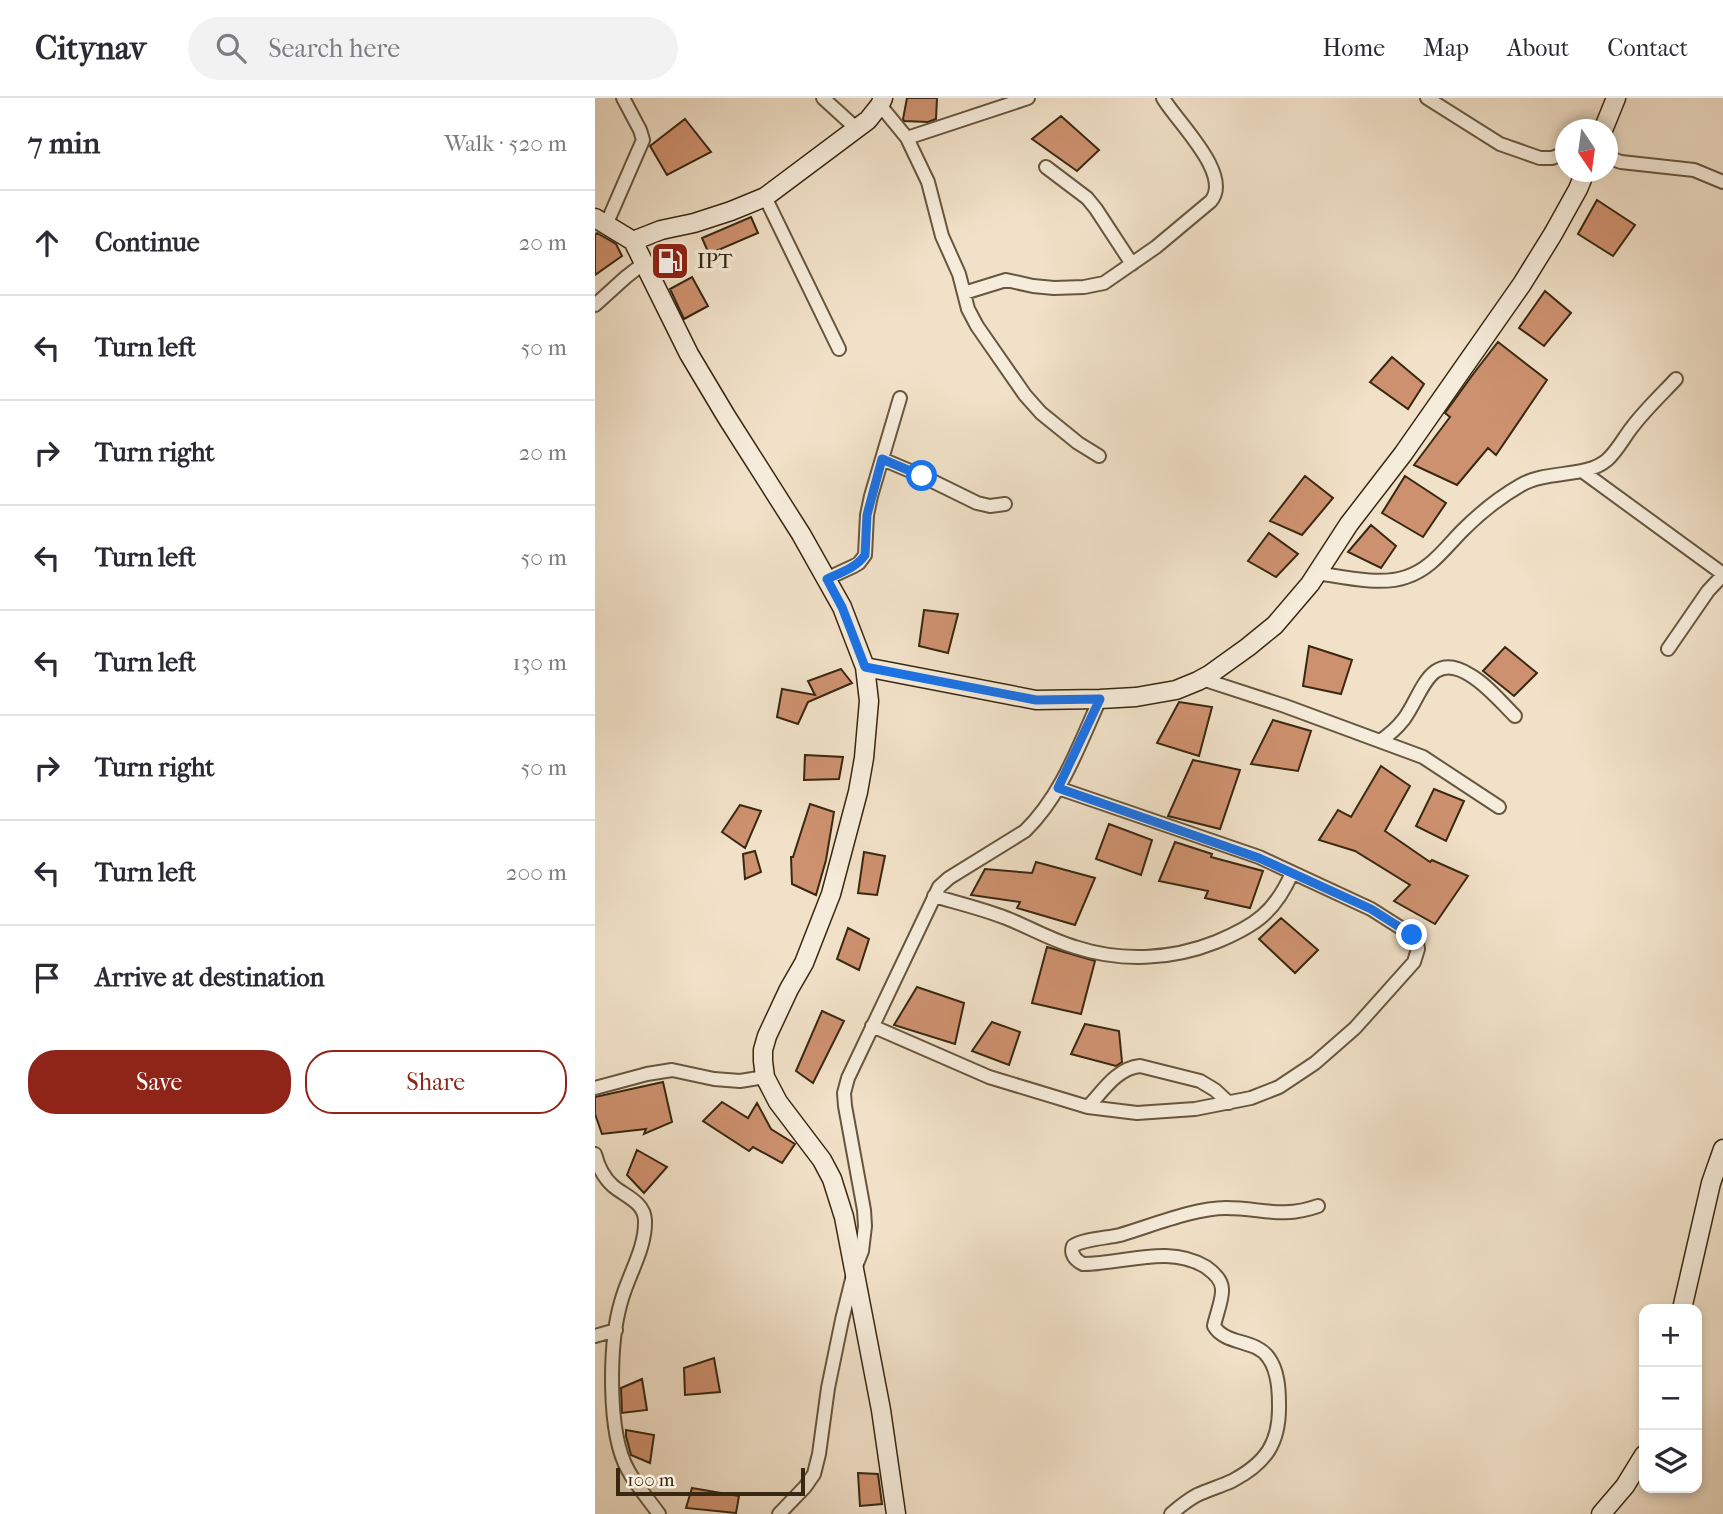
<!DOCTYPE html>
<html lang="en">
<head>
<meta charset="utf-8">
<style>
	:root { --surface:#fff; --page:#f2f2f3; --text:#2b2b33; --muted:#7c7c81; --line:#e1e1e2; --accent:#8f2418 }
	body { margin:0; font-family:"IM FELL French Canon",serif; background:var(--page); color:var(--text) }
	.controls { position:absolute; right:21px; bottom:21px; display:grid; overflow:hidden; border-radius:14px; box-shadow:0 4px 10px #0003 }
	.controls button { width:63px; height:63px; display:grid; place-items:center; padding:0; border:0; border-bottom:2px solid var(--line); background:var(--surface); color:var(--text); font:35px sans-serif }
	.compass { position:absolute; left:960px; top:21px; width:63px; height:63px; border-radius:50%; background:var(--surface); box-shadow:0 4px 10px #0003; rotate:167deg }
	.scale { position:absolute; left:21px; bottom:18px; width:189px; box-sizing:border-box; padding-left:7px; border:4px solid #392811; border-top:0; font-size:19px; line-height:24px; white-space:nowrap; color:#392811; -webkit-text-stroke:5px #f6ecdb; paint-order:stroke }
	.stop { position:absolute; width:21px; height:21px; margin:-16px; border:5px solid #1a73e8; border-radius:50%; background:#fff }
	.stop.end { background:#1a73e8; border-color:#fff; box-shadow:0 2px 7px #0008 }
	.list { margin:0; padding:0; list-style:none }
	h2 { display:flex; justify-content:space-between; align-items:center; height:91px; margin:0; padding:0 28px; font-size:30px }
	h2 small { font-size:23px; font-weight:400; color:var(--muted) }
	.list li { display:grid; grid-template-columns:46px 1fr auto; gap:21px; align-items:center; box-sizing:border-box; height:105px; padding:0 28px; border-top:2px solid var(--line) }
	.list b { display:block; font-size:26px; white-space:nowrap }
	.list em { font-size:23px; font-style:normal; color:var(--muted) }
	.actions { display:flex; gap:14px; padding:21px 28px }
	.actions a { flex:1; padding:16px 0; border:2px solid var(--accent); border-radius:28px; text-align:center; font-size:24px; color:var(--accent) }
	.actions .main { background:var(--accent); color:#fff }
	.icon { flex:none; width:38px; height:38px; fill:none; stroke:currentColor; stroke-width:2; stroke-linecap:round; stroke-linejoin:round }
	.map { position:relative; flex:none; width:1128px; height:1416px; overflow:hidden }
	header { display:flex; align-items:center; gap:42px; box-sizing:border-box; height:98px; padding:0 35px; background:var(--surface); border-bottom:2px solid var(--line) }
	header strong { font-size:33px }
	nav { display:flex; gap:38px; margin-inline-start:auto; font-size:24px }
	.search { width:490px; height:63px; background:var(--page); display:flex; align-items:center; gap:18px; box-sizing:border-box; padding:0 24px; border-radius:38px; color:var(--muted); font-size:26px }
	main { display:flex }
	aside { flex:1; background:var(--surface) }
	.map>svg:first-child { display:block }
	.building { fill:#ce916f; stroke:#392811; stroke-width:2 }
	.lines { fill:none; stroke-linecap:round; stroke-linejoin:round }
	.street-casing { stroke:#67563f; stroke-width:16 }
	.secondary-casing { stroke:#392811; stroke-width:21 }
	.street { stroke:#f6ecdb; stroke-width:12 }
	.secondary { stroke:#f6ecdb; stroke-width:18 }
	.route { stroke:#1a73e8; stroke-width:9 }
	.labels { text-anchor:middle; dominant-baseline:central; stroke-width:7; stroke-linejoin:round; paint-order:stroke }
	.poi-label { font-size:21px; fill:#392811; stroke:#f6ecdb; text-anchor:start }
</style>
</head>
<body>
<header>
<strong>Citynav</strong>
<div class="search"><svg class="icon" aria-label="search" viewBox="0 0 24 24"><circle cx="10" cy="10" r="6"/><path d="M15 15l6 6"/></svg>Search here</div>
<nav><a>Home</a><a>Map</a><a>About</a><a>Contact</a></nav>
</header>
<main>
<aside>
<h2>7 min<small>Walk · 520 m</small></h2>
<ul class="list">
<li><svg class="icon" aria-label="ahead" viewBox="0 0 24 24"><path d="M12 20V5M6 11l6-6 6 6"/></svg><div><b>Continue</b></div><em>20 m</em></li>
<li><svg class="icon" aria-label="left" viewBox="0 0 24 24"><path d="M17 20v-9H6M10 6l-5 5 5 5"/></svg><div><b>Turn left</b></div><em>50 m</em></li>
<li><svg class="icon" aria-label="right" viewBox="0 0 24 24"><path d="M7 20v-9h11M14 6l5 5-5 5"/></svg><div><b>Turn right</b></div><em>20 m</em></li>
<li><svg class="icon" aria-label="left" viewBox="0 0 24 24"><path d="M17 20v-9H6M10 6l-5 5 5 5"/></svg><div><b>Turn left</b></div><em>50 m</em></li>
<li><svg class="icon" aria-label="left" viewBox="0 0 24 24"><path d="M17 20v-9H6M10 6l-5 5 5 5"/></svg><div><b>Turn left</b></div><em>130 m</em></li>
<li><svg class="icon" aria-label="right" viewBox="0 0 24 24"><path d="M7 20v-9h11M14 6l5 5-5 5"/></svg><div><b>Turn right</b></div><em>50 m</em></li>
<li><svg class="icon" aria-label="left" viewBox="0 0 24 24"><path d="M17 20v-9H6M10 6l-5 5 5 5"/></svg><div><b>Turn left</b></div><em>200 m</em></li>
<li><svg class="icon" aria-label="arrive" viewBox="0 0 24 24"><path d="M6 21V4h12l-3 4 3 4H6"/></svg><div><b>Arrive at destination</b></div></li>
</ul>
<div class="actions"><a class="main">Save</a><a>Share</a></div>
</aside>
<div class="map">
<svg width="1128" height="1416" viewBox="0 0 1128 1416">
	<rect width="100%" height="100%" fill="#f1e1c8"/>
	<filter id="stains"><feTurbulence type="fractalNoise" baseFrequency=".00286" numOctaves="4"/><feColorMatrix values="0 0 0 0 .2 0 0 0 0 .09 0 0 0 0 .02 0 0 0 .5 -.17"/></filter>
	<radialGradient id="worn" r=".72"><stop offset=".6" stop-color="#630" stop-opacity="0"/><stop offset="1" stop-color="#630" stop-opacity=".3"/></radialGradient>
	<!-- building -->
	<path class="building" d="M312 0H342L341 21 333 24 309 23 308 21Z
		M466 18 504 52 482 73 437 41Z
		M90 21 116 54 72 77 55 48Z
		M1002 102 1040 127 1018 158 983 136Z
		M156 119 163 135 114 156 107 140Z
		M2 135 21 146 27 158 0 177V137Z
		M97 179 113 208 89 221 75 191Z
		M950 193 976 215 949 248 924 230Z
		M903 244 952 282 901 357 893 350 862 387 819 367 855 319 850 315 879 275Z
		M797 259 829 286 813 311 775 284Z
		M710 378 738 400 707 437 675 423Z
		M810 378 851 405 828 439 787 415Z
		M776 427 801 448 786 470 753 454Z
		M674 435 703 456 681 479 653 463Z
		M329 512 363 516 353 555 324 548Z
		M714 548 757 562 746 596 708 588Z
		M910 549 942 575 919 598 888 573Z
		M246 571 257 585 213 604 203 626 182 619 187 591 220 597 213 583Z
		M584 604 617 609 604 658 562 645Z
		M678 622 716 633 703 673 656 666Z
		M210 657 248 659 244 681 209 682Z
		M598 662 645 672 625 731 573 718Z
		M786 668 815 688 790 733 835 764 837 762 873 778 840 826 799 803 815 787 760 753 724 742 743 712 756 719Z
		M839 691 869 703 851 743 821 728Z
		M215 706 239 714 231 762 221 797 197 786 196 759H198Z
		M145 707 166 713 150 750 127 734Z
		M514 726 557 742 546 777 501 761Z
		M580 744 617 756 616 759 668 773 655 810 610 800 613 793 564 783Z
		M160 753 166 774 150 781 148 756Z
		M269 754 290 758 282 797 263 795Z
		M441 764 500 780 480 827 422 810 425 804 376 797 390 771 437 775Z
		M686 820 723 852 700 875 664 841Z
		M253 830 274 841 264 872 242 861Z
		M452 849 500 863 486 916 437 905Z
		M322 889 369 905 360 946 299 927Z
		M227 913 249 923 218 985 201 973Z
		M397 924 425 934 414 967 377 953Z
		M490 926 524 933 527 964 521 968 476 956Z
		M68 984 77 1024 49 1036 51 1031 7 1036 0 1016V999Z
		M127 1004 153 1020 162 1005 176 1031 200 1046 187 1065 158 1049 154 1053 108 1023Z
		M42 1052 72 1069 49 1095 32 1077Z
		M119 1260 125 1294 90 1297 89 1270Z
		M47 1281 52 1312 27 1315 26 1290Z
		M31 1332 59 1337 55 1365 36 1357 31 1338Z
		M263 1375 283 1376 287 1406 265 1408Z
		M97 1390 144 1398 141 1415 91 1410Z"/>
	<g class="lines">
		<defs>
			<path id="street" d="M228 0 262 31
				M832 0 905 46 945 60H957L970 55
				M285 7 312 40 333 84 347 138 364 176 373 211 382 228 430 297 446 315 483 345 504 358
				M312 40 433 0
				M1012 59 1026 64 1099 72 1128 84
				M451 69 492 100 501 111 537 166
				M170 99 244 251
				M11 127 48 42 45 32 28 0
				M369 195 411 182 438 188 459 190 489 189 509 185 561 149 616 103C638 76 581 23 568 0
				M0 207 31 179 49 165
				M287 361 327 378 382 405 395 408 410 406
				M987 373 1128 476
				M722 475C748 479 786 488 811 479 836 471 850 450 868 432 885 415 905 399 926 387 952 372 991 380 1012 362 1023 352 1029 339 1038 328 1051 311 1067 296 1081 281
				M231 481 259 468 264 465 270 457 272 417 276 398 305 300
				M1073 551 1113 493 1128 477
				M607 581 690 608 828 659 904 709
				M785 643C794 637 802 630 809 621 827 597 834 551 875 577 892 587 906 604 920 618
				M339 798C363 805 388 811 411 820 434 829 456 842 480 849 526 864 576 862 621 844 660 828 680 814 697 775
				M277 928 394 979 493 1009 542 1015 600 1011 656 1000 684 989 720 965 760 930 819 864 823 851 822 844 817 837 776 811 664 759 463 690
				M0 990 52 976 77 972 119 981 145 983 170 979
				M493 1009C507 994 522 970 545 968L605 983 620 992 634 1005
				M0 1056C3 1068 9 1080 18 1088 30 1098 49 1104 50 1122 51 1151 33 1177 26 1204 14 1245 12 1335 33 1372 41 1387 54 1402 64 1416
				M0 1238 21 1232
				M184 1416 210 1389 219 1376 224 1356 233 1290 247 1222 259 1173 267 1153 270 1128 269 1112 250 1008 249 995 253 980 344 789 354 780 430 733C467 697 484 647 505 601
				M576 1416C584 1409 593 1402 602 1397 613 1392 626 1388 637 1383 671 1365 685 1345 684 1306 684 1291 683 1272 673 1259 660 1241 630 1247 619 1228 621 1217 628 1201 627 1191 627 1182 618 1174 611 1169 573 1146 530 1166 488 1166 480 1162 475 1156 478 1148 488 1141 512 1140 525 1137 556 1128 599 1110 631 1110 667 1110 686 1121 723 1108"/>
			<path id="secondary" d="M1008 32 1021 0
				M0 120 38 143 94 256 131 318 206 436 247 509 270 569 274 603 269 660 263 694 236 796 209 865 194 891 172 938 168 952V963L170 979 183 1004 227 1062 237 1081 249 1119 286 1312 301 1416
				M38 143 66 132 99 125 136 113 170 99 273 22 285 7 288 0
				M270 569 441 602 505 601 541 599 581 592 603 583 614 577 653 549 680 527 715 486 754 426 808 356 927 186 958 136 983 91 990 74
				M1087 1211 1116 1085 1128 1051
				M1006 1416 1030 1388 1049 1357"/>
		</defs>
		<!-- street casing -->
		<use href="#street" class="street-casing"/>
		<!-- secondary casing -->
		<use href="#secondary" class="secondary-casing"/>
		<!-- street -->
		<use href="#street" class="street"/>
		<!-- secondary -->
		<use href="#secondary" class="secondary"/>
	</g>
	<g class="lines">
		<!-- route -->
		<path class="route" d="M327 378 287 361 272 417 270 457C261 470 245 475 232 481L247 509 270 569 441 602 505 601 463 690 664 760 776 811 817 837"/>
	</g>
	<!-- icons -->
	<defs>
		<symbol id="fuel-square" viewBox="-11 -11 22 22"><rect x="-9" y="-9" width="18" height="18" rx="4" fill="#8f2418" stroke="#f6ecdb"/><path d="M-5.5-6h7V0h2V4h1.3V-2.5L3-4.5l.8-.8L6-3V5H2.5V1h-1V6h-7ZM-4.2-4.7v3.2H.2V-4.7Z" fill="#fff"/></symbol>
	</defs>
	<g fill-rule="evenodd">
		<use href="#fuel-square" x="53" y="141" width="44" height="44"/>
	</g>
	<g class="labels">
		<!-- poi labels -->
		<g class="poi-label">
			<text x="102" y="163">IPT</text>
		</g>
	</g>
	<rect width="100%" height="100%" filter="url(#stains)"/>
	<rect width="100%" height="100%" fill="url(#worn)"/>
</svg>
<div class="controls">
<button>+</button>
<button>−</button>
<button><svg class="icon" aria-label="layers" viewBox="0 0 24 24"><path d="M12 4l9 5-9 5-9-5zM3 14l9 5 9-5"/></svg></button>
</div>
<svg class="compass" viewBox="-18 -18 36 36"><path d="M0-13l5 13h-10z" fill="#e53935"/><path d="M0 13l5-13h-10z" fill="#7c7c81"/></svg>
<div class="scale">100 m</div>
<div class="stop" style="left:327px;top:378px"></div>
<div class="stop end" style="left:817px;top:837px"></div>
</div>
</main>
</body>
</html>
